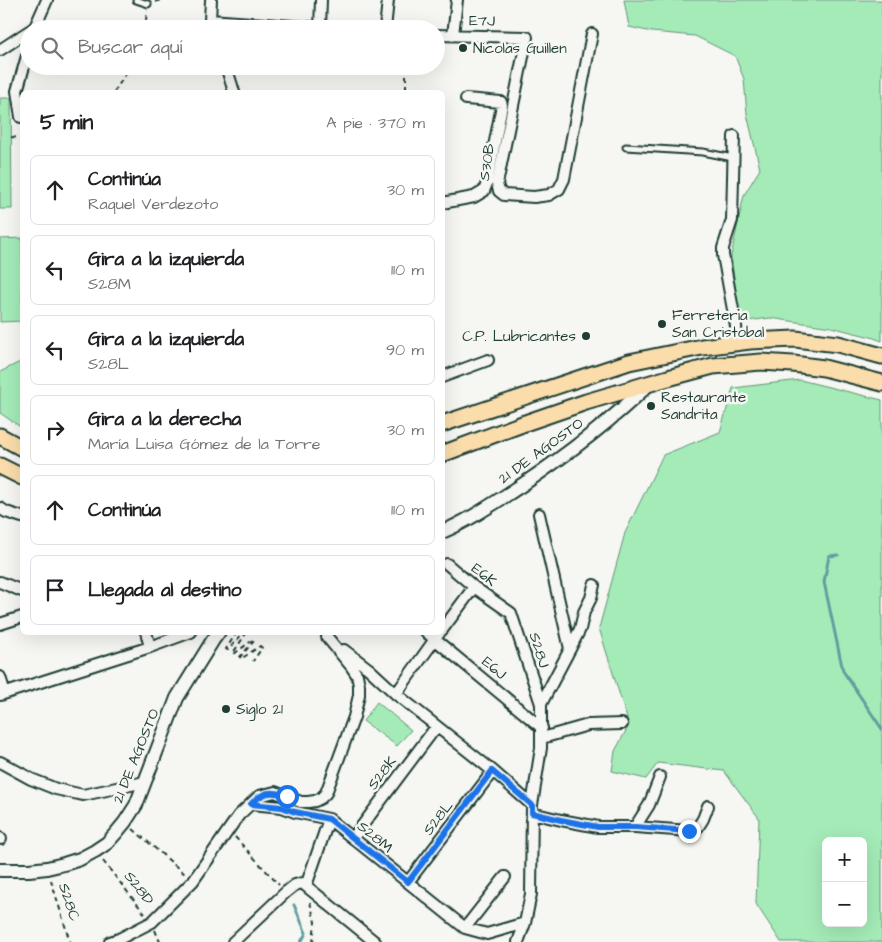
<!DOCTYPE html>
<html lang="es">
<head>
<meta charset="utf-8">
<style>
	:root { --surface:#fff; --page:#f2f2f2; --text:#202124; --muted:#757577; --line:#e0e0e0 }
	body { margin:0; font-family:"Architects Daughter",sans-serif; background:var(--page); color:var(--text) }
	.controls { position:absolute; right:15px; bottom:15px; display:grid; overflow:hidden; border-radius:8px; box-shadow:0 5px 20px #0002 }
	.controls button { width:45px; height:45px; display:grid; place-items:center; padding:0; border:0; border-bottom:1px solid var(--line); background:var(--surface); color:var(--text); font:25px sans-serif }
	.stop { position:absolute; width:15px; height:15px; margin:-11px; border:4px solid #1a73e8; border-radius:50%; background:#fff }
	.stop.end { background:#1a73e8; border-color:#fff; box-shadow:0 1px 5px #0008 }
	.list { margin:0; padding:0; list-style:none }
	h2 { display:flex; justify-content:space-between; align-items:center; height:65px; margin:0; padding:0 20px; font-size:21px }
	h2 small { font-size:16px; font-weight:400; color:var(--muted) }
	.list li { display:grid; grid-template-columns:32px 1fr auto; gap:15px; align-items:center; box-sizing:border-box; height:70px; margin:0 10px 10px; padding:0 10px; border:1px solid var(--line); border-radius:8px }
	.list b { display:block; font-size:19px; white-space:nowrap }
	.list p { margin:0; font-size:16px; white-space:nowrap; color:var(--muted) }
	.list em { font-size:16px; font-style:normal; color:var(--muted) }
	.icon { flex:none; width:28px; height:28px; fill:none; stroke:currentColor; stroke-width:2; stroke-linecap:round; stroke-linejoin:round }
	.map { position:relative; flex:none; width:882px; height:942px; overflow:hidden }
	.search { position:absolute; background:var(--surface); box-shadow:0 5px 20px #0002; left:20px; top:20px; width:425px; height:55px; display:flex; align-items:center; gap:12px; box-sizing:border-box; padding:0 18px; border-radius:28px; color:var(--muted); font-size:19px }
	.panel { position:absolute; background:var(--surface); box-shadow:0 5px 20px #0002; left:20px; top:90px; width:425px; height:545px; border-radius:8px }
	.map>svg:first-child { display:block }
	.green { fill:#a4ebb8; stroke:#629476; fill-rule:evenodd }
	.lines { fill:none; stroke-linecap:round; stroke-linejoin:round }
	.stream { stroke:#619e9f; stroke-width:3 }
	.service-casing { stroke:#1f3d34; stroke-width:9 }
	.minor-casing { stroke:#1f3d34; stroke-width:14 }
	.tertiary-casing { stroke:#1f3d34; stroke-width:16 }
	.primary-casing { stroke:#1f3d34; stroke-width:19 }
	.path { stroke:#1f3d34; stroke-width:2; stroke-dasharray:5 4; stroke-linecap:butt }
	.service { stroke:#f6f6f2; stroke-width:5 }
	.minor { stroke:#f6f6f2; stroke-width:10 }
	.tertiary { stroke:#f6f6f2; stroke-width:12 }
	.primary { stroke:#faddab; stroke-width:15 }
	.route { stroke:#1a73e8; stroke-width:6 }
	.poi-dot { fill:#1f3d34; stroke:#f6f6f2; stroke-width:2 }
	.labels { text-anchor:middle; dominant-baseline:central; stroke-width:5; stroke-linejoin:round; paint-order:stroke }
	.street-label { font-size:15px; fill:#1f3d34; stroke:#f6f6f2 }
	.poi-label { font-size:15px; fill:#1f3d34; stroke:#f6f6f2; text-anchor:start }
</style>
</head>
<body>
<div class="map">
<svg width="882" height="942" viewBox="0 0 882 942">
	<rect width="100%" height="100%" fill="#f6f6f2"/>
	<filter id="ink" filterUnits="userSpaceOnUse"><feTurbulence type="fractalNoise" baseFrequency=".02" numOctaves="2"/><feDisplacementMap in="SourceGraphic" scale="10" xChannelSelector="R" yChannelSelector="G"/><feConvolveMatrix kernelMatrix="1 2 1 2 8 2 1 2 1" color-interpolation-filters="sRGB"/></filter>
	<g filter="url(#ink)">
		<!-- green -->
		<path class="green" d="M624 0H882V341L871 337 831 327 770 318 740 322 731 256 744 195 760 169 747 114 744 79 735 56 695 36 652 32 629 27Z
			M0 98H11L12 209H0Z
			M22 238V321L0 322V239Z
			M22 361V428L0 413V372Z
			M800 380 882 400V942H781L756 904 759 818 724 771 658 763 646 779 612 771 615 751 629 725 599 628 625 533 663 455 720 432 733 388ZM826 841H863V923H826Z
			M377 702 411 730 397 746 363 721Z"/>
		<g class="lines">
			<!-- stream -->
			<path class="stream" d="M838 555 829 556 824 582 843 671 882 729
				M294 905 306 933 301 942"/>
			<defs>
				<path id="service" d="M136 0 148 4
					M626 147 703 152 733 158"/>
				<path id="minor" d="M211 0 210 20 213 29
					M210 20 333 29
					M320 28 321 0
					M32 29 35 27 47 0
					M385 29 388 0
					M436 35 527 37 497 184 499 191 504 195 534 197 549 195 559 189 564 179 592 34
					M453 35 457 0
					M0 50 29 31
					M226 66 234 92
					M21 117 17 91 29 49
					M734 136 732 220 723 248V255L736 326 737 342
					M442 203 474 197 484 191 487 183 502 105 501 102 466 99
					M442 377 488 360
					M0 508 6 512 22 517
					M447 564 474 587 511 613 541 704
					M0 582 22 591
					M0 624 22 617
					M442 630 474 587
					M146 632 150 647
					M426 632 542 728
					M570 649 580 629 584 612 591 598 594 585
					M344 650 369 669 396 694 493 771 532 805
					M0 677 5 693
					M396 694 440 632
					M0 695 150 647 191 632
					M542 738 588 725 622 724
					M0 762 31 779 56 789 83 795 145 782
					M251 804 282 807 295 812 329 819 465 928 487 934 525 923
					M532 813 561 820 598 827H635L689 831 698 827 703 819 708 806
					M635 827 649 805 660 777
					M0 838 1 839
					M353 838 436 727
					M408 882 493 771
					M306 886 329 819
					M465 928 505 877
					M110 942 119 939 152 922 193 881 239 815 259 796 275 792 301 802H308L315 801 321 798 326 793 354 717 359 695V685L357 675 351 666 327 637
					M233 942 286 892 295 885 302 883 306 886 375 942
					M518 942 525 923 531 894 532 805 541 748V704L570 649 539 514"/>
				<path id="tertiary" d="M442 532C470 520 494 503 519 487 565 456 609 423 649 384
					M0 870H29L47 868 64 864 80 859 95 851 107 843 116 833 125 822 136 805 177 698 213 640 219 632"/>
				<path id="primary" d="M442 424 629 362 702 347 750 341 795 339 838 344 882 356
					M0 436 22 448
					M442 454 525 423 586 402 668 378 713 366 761 362 793 364 824 368 882 383
					M0 466 22 477"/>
			</defs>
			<!-- service casing -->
			<use href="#service" class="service-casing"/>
			<!-- minor casing -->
			<use href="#minor" class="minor-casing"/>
			<!-- tertiary casing -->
			<use href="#tertiary" class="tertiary-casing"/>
			<!-- primary casing -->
			<use href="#primary" class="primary-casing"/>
			<!-- path -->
			<path class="path" d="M155 2 161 0
				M145 29 147 11
				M406 66V92
				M114 92 131 66
				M11 137 22 138
				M237 632 226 649 228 650 244 632
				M247 632 233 653 234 654 254 639 255 640 240 657 241 659 260 646 262 648 253 661
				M133 829 186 875
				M235 837 279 885
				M103 861 145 914
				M51 880 70 942
				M310 902 315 922 313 942
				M155 930 160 942"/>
			<!-- service -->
			<use href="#service" class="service"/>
			<!-- minor -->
			<use href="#minor" class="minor"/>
			<!-- tertiary -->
			<use href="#tertiary" class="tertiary"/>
			<!-- primary -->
			<use href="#primary" class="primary"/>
		</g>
	</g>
	<g class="lines" filter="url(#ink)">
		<!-- route -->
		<path class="route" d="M287 796C270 790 263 792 251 804L282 807 295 812 329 819 408 882 492 771 532 805V813L561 820 598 827H635L689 831"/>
	</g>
	<!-- markers -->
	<g class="poi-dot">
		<circle cx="463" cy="48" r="5"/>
		<circle cx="662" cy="324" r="5"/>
		<circle cx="586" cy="336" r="5"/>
		<circle cx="651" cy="406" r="5"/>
		<circle cx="226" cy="709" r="5"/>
	</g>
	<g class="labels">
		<!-- street labels -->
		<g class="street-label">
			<text transform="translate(482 21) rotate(1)">E7J</text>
			<text transform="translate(487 162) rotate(-82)">S30B</text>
			<text transform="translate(541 451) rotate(-36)">21 DE AGOSTO</text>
			<text transform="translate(484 575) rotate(38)">E6K</text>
			<text transform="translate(539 650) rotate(72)">S28J</text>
			<text transform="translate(494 668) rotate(40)">E6J</text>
			<text transform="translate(136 756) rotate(-68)">21 DE AGOSTO</text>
			<text transform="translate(382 773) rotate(-53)">S28K</text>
			<text transform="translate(438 818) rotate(-53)">S28L</text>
			<text transform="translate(375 837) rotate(39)">S28M</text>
			<text transform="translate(139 888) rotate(52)">S28D</text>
			<text transform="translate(69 902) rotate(72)">S28C</text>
		</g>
		<!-- poi labels -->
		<g class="poi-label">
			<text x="473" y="48">Nicolas Guillen</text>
			<text x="672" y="315">Ferreteria<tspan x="672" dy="17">San Cristobal</tspan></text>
			<text x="576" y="336" text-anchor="end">C.P. Lubricantes</text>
			<text x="661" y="397">Restaurante<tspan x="661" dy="17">Sandrita</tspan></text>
			<text x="236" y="709">Siglo 21</text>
		</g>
	</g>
</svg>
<div class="controls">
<button>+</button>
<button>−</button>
</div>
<div class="stop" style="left:287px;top:796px"></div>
<div class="stop end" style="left:689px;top:831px"></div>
<div class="search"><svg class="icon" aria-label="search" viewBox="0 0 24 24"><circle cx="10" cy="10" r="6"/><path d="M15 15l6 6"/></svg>Buscar aquí</div>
<section class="panel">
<h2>5 min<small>A pie · 370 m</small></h2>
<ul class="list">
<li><svg class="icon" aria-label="ahead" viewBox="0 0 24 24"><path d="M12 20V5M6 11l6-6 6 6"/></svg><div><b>Continúa</b><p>Raquel Verdezoto</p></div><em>30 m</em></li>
<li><svg class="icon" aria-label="left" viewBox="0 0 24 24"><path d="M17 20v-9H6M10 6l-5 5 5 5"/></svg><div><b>Gira a la izquierda</b><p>S28M</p></div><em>110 m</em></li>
<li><svg class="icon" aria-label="left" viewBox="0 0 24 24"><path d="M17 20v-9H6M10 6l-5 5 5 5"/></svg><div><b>Gira a la izquierda</b><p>S28L</p></div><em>90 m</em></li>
<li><svg class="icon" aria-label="right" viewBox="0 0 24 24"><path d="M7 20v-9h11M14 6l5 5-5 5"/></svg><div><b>Gira a la derecha</b><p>María Luisa Gómez de la Torre</p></div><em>30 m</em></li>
<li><svg class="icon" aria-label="ahead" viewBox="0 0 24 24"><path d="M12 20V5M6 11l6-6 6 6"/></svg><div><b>Continúa</b></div><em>110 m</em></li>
<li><svg class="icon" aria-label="arrive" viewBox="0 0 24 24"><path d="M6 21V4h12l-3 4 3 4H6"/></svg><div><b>Llegada al destino</b></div></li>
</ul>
</section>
</div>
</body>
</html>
